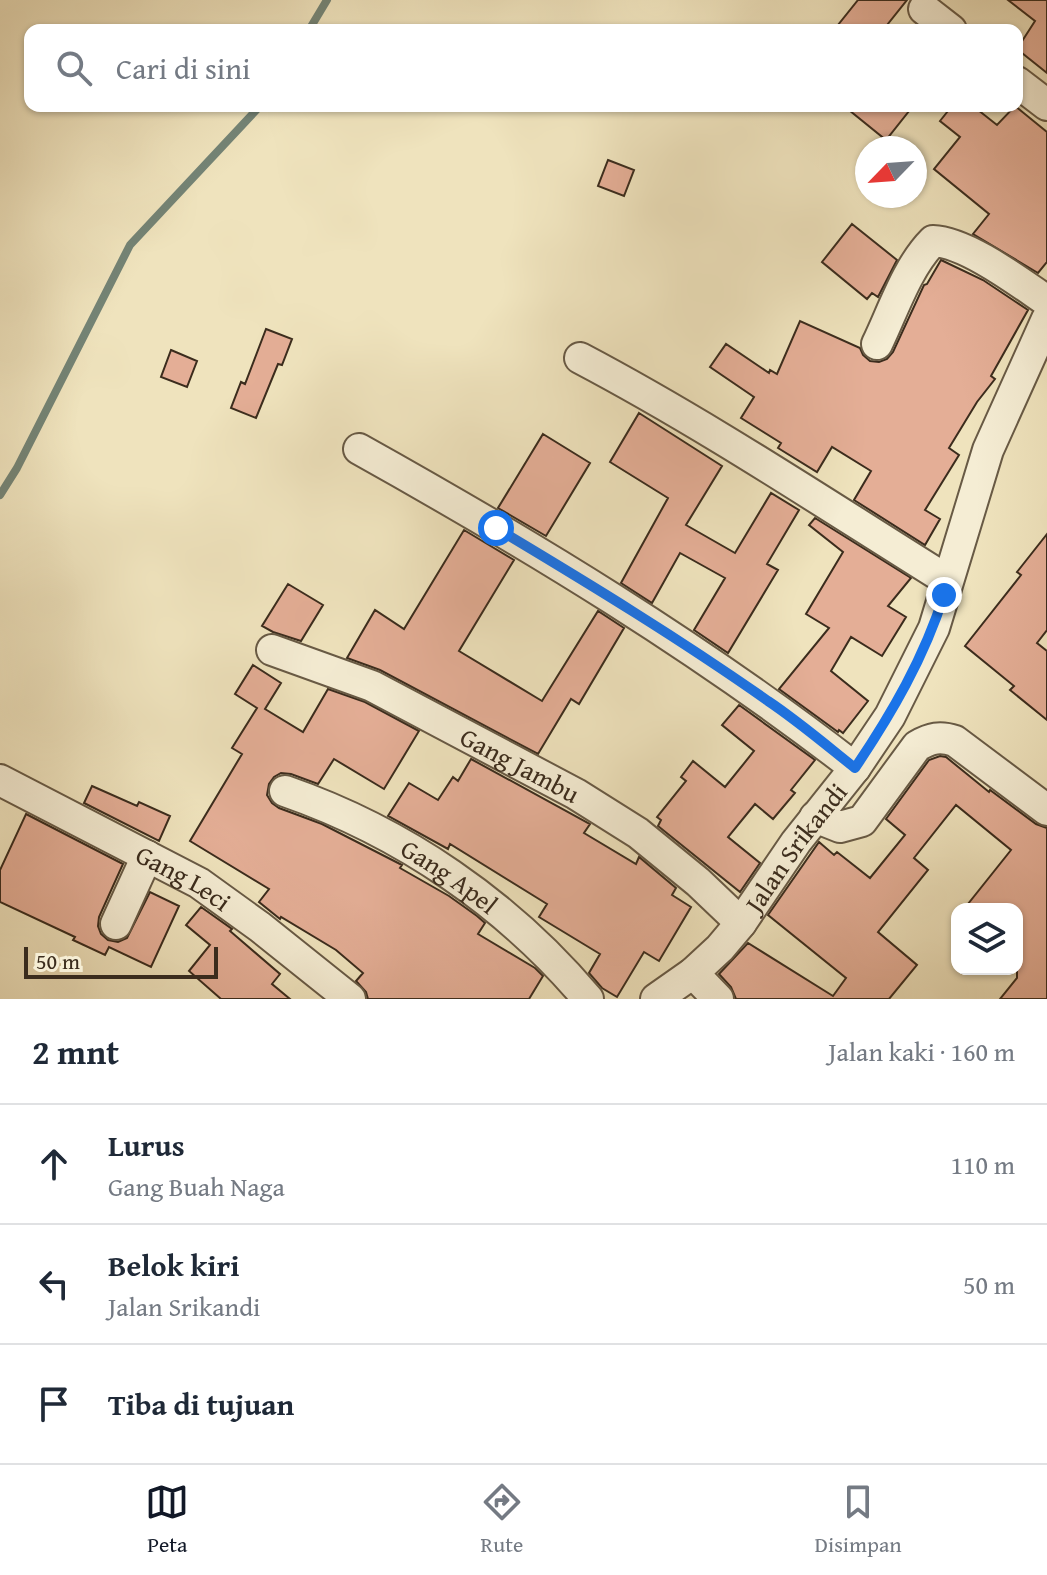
<!DOCTYPE html>
<html lang="id">
<head>
<meta charset="utf-8">
<style>
	:root { --surface:#fff; --page:#f6f6f7; --text:#1f2937; --muted:#747a83; --line:#e0e1e3; --accent:#111827 }
	body { margin:0; font-family:"Gentium Book Plus",serif; background:var(--page); color:var(--text) }
	.controls { position:absolute; right:24px; bottom:24px; display:grid; overflow:hidden; border-radius:16px; box-shadow:0 2px 6px #0004 }
	.controls button { width:72px; height:72px; display:grid; place-items:center; padding:0; border:0; border-bottom:2px solid var(--line); background:var(--surface); color:var(--text); font:40px sans-serif }
	.compass { position:absolute; left:855px; top:136px; width:72px; height:72px; border-radius:50%; background:var(--surface); box-shadow:0 2px 6px #0004; rotate:245deg }
	.scale { position:absolute; left:24px; bottom:20px; width:194px; box-sizing:border-box; padding-left:8px; border:4px solid #3b2c1d; border-top:0; font-size:22px; line-height:28px; white-space:nowrap; color:#3b2c1d; -webkit-text-stroke:6px #f5edd4; paint-order:stroke }
	.stop { position:absolute; width:24px; height:24px; margin:-18px; border:6px solid #1a73e8; border-radius:50%; background:#fff }
	.stop.end { background:#1a73e8; border-color:#fff; box-shadow:0 2px 8px #0008 }
	.list { margin:0; padding:0; list-style:none }
	h2 { display:flex; justify-content:space-between; align-items:center; height:104px; margin:0; padding:0 32px; font-size:34px }
	h2 small { font-size:26px; font-weight:400; color:var(--muted) }
	.list li { display:grid; grid-template-columns:52px 1fr auto; gap:24px; align-items:center; box-sizing:border-box; height:120px; padding:0 32px; border-top:2px solid var(--line) }
	.list b { display:block; font-size:30px; white-space:nowrap }
	.list p { margin:0; font-size:26px; white-space:nowrap; color:var(--muted) }
	.list em { font-size:26px; font-style:normal; color:var(--muted) }
	.icon { flex:none; width:44px; height:44px; fill:none; stroke:currentColor; stroke-width:2; stroke-linecap:round; stroke-linejoin:round }
	.map { position:relative; flex:none; width:1047px; height:999px; overflow:hidden }
	.search { position:absolute; background:var(--surface); box-shadow:0 2px 6px #0004; left:24px; right:24px; top:24px; height:88px; display:flex; align-items:center; gap:20px; box-sizing:border-box; padding:0 28px; border-radius:16px; color:var(--muted); font-size:30px }
	.sheet { height:464px; background:var(--surface) }
	nav { display:flex; justify-content:space-around; align-items:center; box-sizing:border-box; height:112px; border-top:2px solid var(--line); background:var(--surface); font-size:22px; color:var(--muted) }
	nav a { display:grid; justify-items:center; gap:4px }
	nav .on { color:var(--accent) }
	.map>svg:first-child { display:block }
	.lines { fill:none; stroke-linecap:round; stroke-linejoin:round }
	.stream { stroke:#748476; stroke-width:8 }
	.building { fill:#e4ae96; stroke:#3b2c1d; stroke-width:2 }
	.minor-casing { stroke:#685a45; stroke-width:34 }
	.minor { stroke:#f5edd4; stroke-width:30 }
	.route { stroke:#1a73e8; stroke-width:10 }
	.labels { text-anchor:middle; dominant-baseline:central; stroke-width:6; stroke-linejoin:round; paint-order:stroke }
	.street-label { font-size:26px; fill:#3b2c1d; stroke:#f5edd4 }
</style>
</head>
<body>
<div class="map">
<svg width="1047" height="999" viewBox="0 0 1047 999">
	<rect width="100%" height="100%" fill="#efe3bd"/>
	<filter id="stains"><feTurbulence type="fractalNoise" baseFrequency=".0025" numOctaves="4"/><feColorMatrix values="0 0 0 0 .2 0 0 0 0 .09 0 0 0 0 .02 0 0 0 .5 -.17"/></filter>
	<radialGradient id="worn" r=".72"><stop offset=".6" stop-color="#630" stop-opacity="0"/><stop offset="1" stop-color="#630" stop-opacity=".3"/></radialGradient>
	<g class="lines">
		<!-- stream -->
		<path class="stream" d="M309 30 327 0
			M0 495 17 468 130 245 260 106"/>
	</g>
	<!-- building -->
	<path class="building" d="M858 0H907L883 30H834Z
		M1008 0H1047V73L1017 49 1035 21Z
		M844 106H913L886 140Z
		M952 106H973L997 125 1015 106 1047 132V262L1038 273 973 234 989 214 934 169 960 137 940 121Z
		M608 160 634 170 624 196 598 186Z
		M852 224 897 260 878 297 872 293 867 299 822 262Z
		M941 260 983 280 1028 310 991 376 995 379 977 402 949 448 959 455 925 510 940 519 925 545 854 500 871 471 832 447 817 472 778 448 781 443 741 418 754 397 710 367 726 344 769 373 770 370 777 374 800 321 860 348 863 355 870 361 879 362 887 359 893 352 924 285 927 284Z
		M266 329 292 339 282 365 278 364 256 418 231 408 241 382 245 384Z
		M171 350 197 361 187 387 161 377Z
		M639 413 722 466 686 525 735 553 771 493 799 510 767 564 778 570 728 653 694 630 725 578 680 553 652 603 621 583 668 498 610 462Z
		M543 434 590 463 546 536 498 508Z
		M815 518 911 578 888 606 906 617 882 656 851 637 831 671 868 701 843 733 839 730 838 732 779 689 829 628 806 614 843 552 809 525Z
		M464 530 514 560 459 651 542 701 598 611 624 628 579 704 571 699 538 754 380 670 347 658 375 610 404 629Z
		M1047 534V630L1037 643 1047 651V720L1010 690 1014 686 965 646 1021 575 1017 572Z
		M288 584 323 605 301 641 273 632 262 626Z
		M253 665 281 683 265 709 303 732 328 689 365 702 419 731 384 789 334 759 318 784 291 774 281 773 274 777 269 784 267 795 272 803 279 808 322 824 402 865 400 868 449 896 477 916 485 923 478 934 535 968 543 976 529 999H368L366 992 356 981 363 973 336 950 281 917 280 919 259 902 269 889 190 841 242 754 232 748 257 708 235 694Z
		M739 705 815 760 791 790 795 793 773 819 755 804 728 837 760 863 740 892 658 826 661 820 657 817 686 781 681 777 693 761 725 787 754 751 722 725Z
		M940 756 946 757 989 792 990 790 1036 824 1047 828V999H1000L1017 978V909H964L1011 850 956 805 914 858 928 870 878 932 917 965 889 999H736L731 987 719 974 748 943 833 996 846 978 768 915 819 842 834 855 837 852 870 878 905 835 886 819 929 760Z
		M471 759 590 824 584 833 636 864 639 857 676 888 672 895 691 907 659 961 644 952 617 997 602 988 589 973 600 954 539 917 547 904 450 844 448 849 388 816 409 783 438 800 453 777 458 781Z
		M92 786 137 806 139 802 170 816 159 841 84 803Z
		M26 814 123 864 99 917 98 926 101 934 108 940 118 942 127 938 150 892 179 906 151 967 109 947 105 955 73 940 75 937 0 902V870Z
		M201 907 232 929 230 931 280 974 272 984 290 999H221L189 971 210 945 186 925Z"/>
	<g class="lines">
		<defs>
			<g id="minor">
				<path d="M924 9 951 30"/>
				<path d="M1017 82 1047 105"/>
				<path d="M877 344C893 311 907 267 933 241 966 242 1019 282 1047 301"/>
				<path d="M580 358C707 425 825 504 947 580"/>
				<path d="M359 449C531 545 699 647 855 768"/>
				<path id="s1" d="M272 650 372 686 576 794 638 833 698 882 741 923"/>
				<path id="s2" d="M0 780 199 883 260 927 350 999"/>
				<path id="s3" d="M285 791C403 832 508 904 588 999"/>
				<path d="M815 817 840 827 862 821 917 746C931 738 940 736 955 741L1047 810"/>
				<path d="M116 924 147 856"/>
				<path d="M693 973 718 999"/>
				<path id="s4" d="M656 999 693 973 720 948 741 923 796 842 855 768 890 716 934 628 988 450 1047 319"/>
			</g>
		</defs>
		<!-- minor casing -->
		<use href="#minor" class="minor-casing"/>
		<!-- minor -->
		<use href="#minor" class="minor"/>
	</g>
	<g class="lines">
		<!-- route -->
		<path class="route" d="M496 528C588 583 680 639 768 701 798 721 826 745 855 768 892 713 924 658 944 595"/>
	</g>
	<g class="labels">
		<!-- street labels -->
		<g class="street-label">
			<text stroke="none"><textPath href="#s1" startOffset="274">Gang Jambu</textPath></text>
			<text stroke="none"><textPath href="#s4" startOffset="208">Jalan Srikandi</textPath></text>
			<text stroke="none"><textPath href="#s3" startOffset="186">Gang Apel</textPath></text>
			<text stroke="none"><textPath href="#s2" startOffset="208">Gang Leci</textPath></text>
		</g>
	</g>
	<rect width="100%" height="100%" filter="url(#stains)"/>
	<rect width="100%" height="100%" fill="url(#worn)"/>
</svg>
<div class="controls">
<button><svg class="icon" aria-label="layers" viewBox="0 0 24 24"><path d="M12 4l9 5-9 5-9-5zM3 14l9 5 9-5"/></svg></button>
</div>
<svg class="compass" viewBox="-18 -18 36 36"><path d="M0-13l5 13h-10z" fill="#e53935"/><path d="M0 13l5-13h-10z" fill="#747a83"/></svg>
<div class="scale">50 m</div>
<div class="stop" style="left:496px;top:528px"></div>
<div class="stop end" style="left:944px;top:595px"></div>
<div class="search"><svg class="icon" aria-label="search" viewBox="0 0 24 24"><circle cx="10" cy="10" r="6"/><path d="M15 15l6 6"/></svg>Cari di sini</div>
</div>
<section class="sheet">
<h2>2 mnt<small>Jalan kaki · 160 m</small></h2>
<ul class="list">
<li><svg class="icon" aria-label="ahead" viewBox="0 0 24 24"><path d="M12 20V5M6 11l6-6 6 6"/></svg><div><b>Lurus</b><p>Gang Buah Naga</p></div><em>110 m</em></li>
<li><svg class="icon" aria-label="left" viewBox="0 0 24 24"><path d="M17 20v-9H6M10 6l-5 5 5 5"/></svg><div><b>Belok kiri</b><p>Jalan Srikandi</p></div><em>50 m</em></li>
<li><svg class="icon" aria-label="arrive" viewBox="0 0 24 24"><path d="M6 21V4h12l-3 4 3 4H6"/></svg><div><b>Tiba di tujuan</b></div></li>
</ul>
</section>
<nav>
<a class="on"><svg class="icon" aria-label="map" viewBox="0 0 24 24"><path d="M3 6l6-2 6 2 6-2v14l-6 2-6-2-6 2zM9 4v14M15 6v14"/></svg>Peta</a>
<a><svg class="icon" aria-label="directions" viewBox="0 0 24 24"><path d="M12 3l9 9-9 9-9-9zM9 14v-3h6M13 9l2 2-2 2"/></svg>Rute</a>
<a><svg class="icon" aria-label="saved" viewBox="0 0 24 24"><path d="M7 4h10v16l-5-4-5 4z"/></svg>Disimpan</a>
</nav>
</body>
</html>
